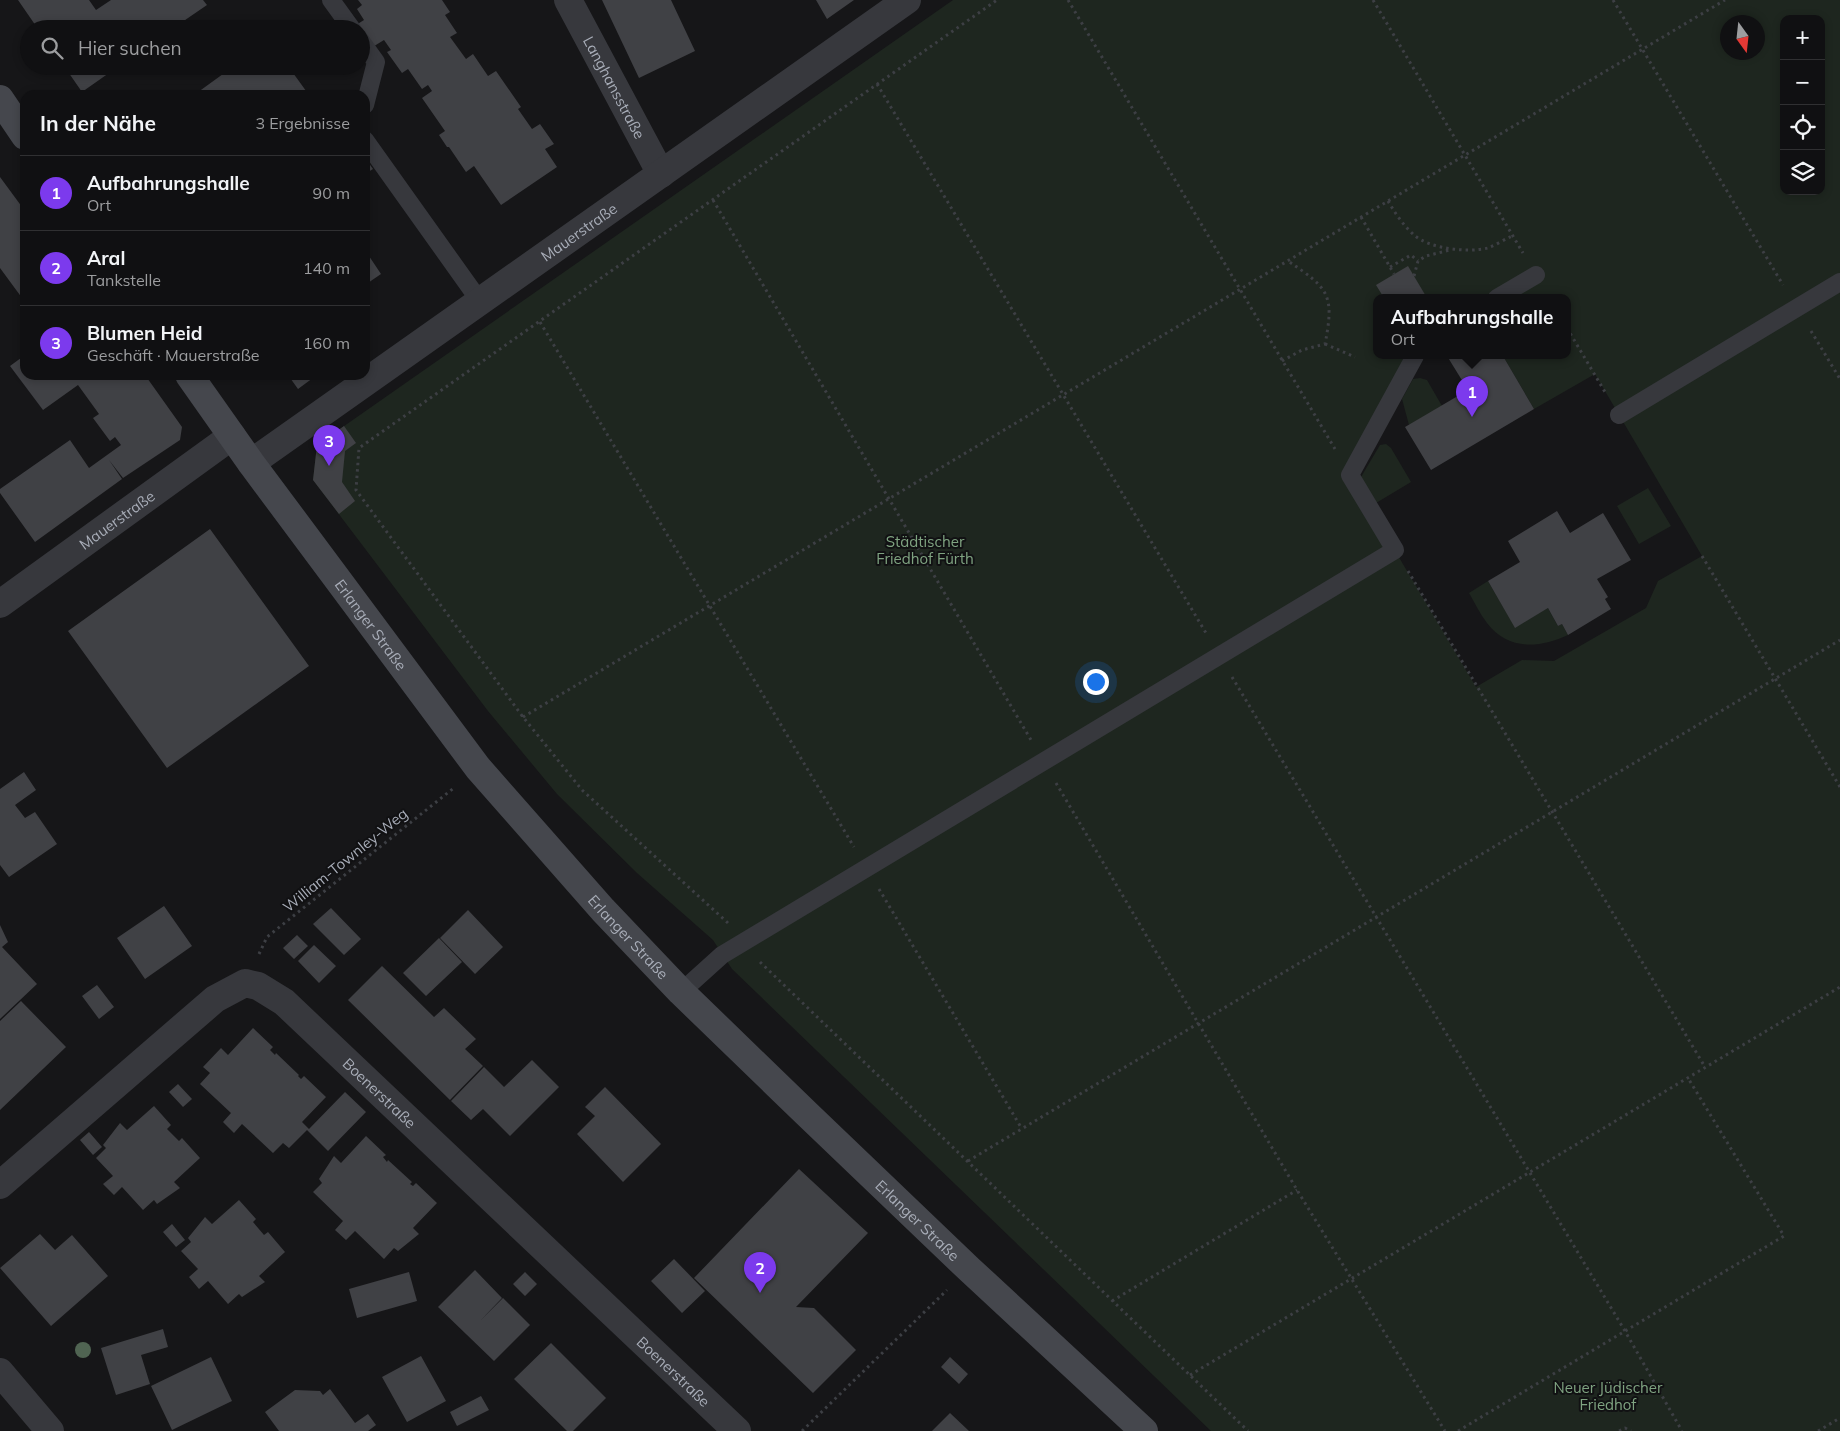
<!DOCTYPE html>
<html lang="de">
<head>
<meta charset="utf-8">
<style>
	:root { --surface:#101012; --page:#19191b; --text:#f1f3f6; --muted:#9c9d9f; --line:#303032; --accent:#7c3aed }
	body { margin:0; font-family:Mulish,sans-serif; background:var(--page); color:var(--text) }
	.controls { position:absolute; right:15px; top:15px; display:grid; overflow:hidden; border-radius:10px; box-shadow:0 2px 8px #0003 }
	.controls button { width:45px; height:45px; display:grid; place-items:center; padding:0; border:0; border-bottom:1px solid var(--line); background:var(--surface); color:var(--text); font:25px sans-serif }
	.compass { position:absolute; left:1720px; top:15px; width:45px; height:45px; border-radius:50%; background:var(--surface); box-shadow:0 2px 8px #0003; rotate:165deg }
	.you { position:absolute; left:1095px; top:681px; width:18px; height:18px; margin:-12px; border:4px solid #fff; border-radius:50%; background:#1a73e8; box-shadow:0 0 0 8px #1a73e833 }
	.badge { display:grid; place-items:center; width:32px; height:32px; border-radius:50%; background:var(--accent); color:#fff; font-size:16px; font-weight:700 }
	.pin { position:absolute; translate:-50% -41px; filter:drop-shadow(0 1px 2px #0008) }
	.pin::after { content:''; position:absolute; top:26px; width:18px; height:15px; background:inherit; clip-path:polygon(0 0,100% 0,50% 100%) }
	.popup { position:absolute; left:1373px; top:294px; width:198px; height:65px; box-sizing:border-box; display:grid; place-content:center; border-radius:10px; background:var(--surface); filter:drop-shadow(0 1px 4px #0005); font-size:16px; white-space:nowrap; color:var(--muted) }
	.popup b { font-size:19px; color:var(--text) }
	.popup::after { content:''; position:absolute; left:50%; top:100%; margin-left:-10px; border:10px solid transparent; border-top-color:var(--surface) }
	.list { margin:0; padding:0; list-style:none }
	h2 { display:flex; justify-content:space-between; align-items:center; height:65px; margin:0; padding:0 20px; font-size:21px }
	h2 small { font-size:16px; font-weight:400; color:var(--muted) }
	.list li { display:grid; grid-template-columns:32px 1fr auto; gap:15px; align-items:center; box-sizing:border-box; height:75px; padding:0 20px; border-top:1px solid var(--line) }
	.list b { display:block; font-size:19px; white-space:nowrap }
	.list p { margin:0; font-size:16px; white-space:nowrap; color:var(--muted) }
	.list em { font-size:16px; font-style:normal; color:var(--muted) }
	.icon { flex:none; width:28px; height:28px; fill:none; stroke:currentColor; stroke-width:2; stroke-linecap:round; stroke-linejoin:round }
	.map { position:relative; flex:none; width:1840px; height:1431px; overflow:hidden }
	.search { position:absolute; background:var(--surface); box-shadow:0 2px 8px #0003; left:20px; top:20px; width:350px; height:55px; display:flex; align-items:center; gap:12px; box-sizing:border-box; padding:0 18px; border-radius:28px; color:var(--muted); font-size:19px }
	.panel { position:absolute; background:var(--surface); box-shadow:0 2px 8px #0003; left:20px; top:90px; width:350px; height:290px; border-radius:15px }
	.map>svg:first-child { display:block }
	.green { fill:#1e261f; fill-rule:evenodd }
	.building { fill:#404145 }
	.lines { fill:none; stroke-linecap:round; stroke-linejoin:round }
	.path { stroke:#3d3f44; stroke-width:3; stroke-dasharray:2.5 4; stroke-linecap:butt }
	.service { stroke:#37383d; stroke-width:18 }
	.minor { stroke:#37383d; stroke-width:28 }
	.secondary { stroke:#45474d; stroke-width:28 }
	.tree { fill:#506452 }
	.labels { text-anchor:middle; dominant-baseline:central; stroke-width:4; stroke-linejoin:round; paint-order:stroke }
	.street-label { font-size:15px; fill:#a8adb8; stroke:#111113 }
	.park-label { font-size:15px; fill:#7fa381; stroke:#111113 }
</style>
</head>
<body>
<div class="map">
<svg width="1840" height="1431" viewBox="0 0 1840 1431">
	<rect width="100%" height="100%" fill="#161618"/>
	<!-- green -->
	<path class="green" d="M953 0H1840V1431H1211L732 969 713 940 637 873 557 794 488 711 313 480 317 445ZM1784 19H1821V191H1784ZM1728 22H1758V52H1728ZM1377 298H1567V356H1503L1534 409 1595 374 1702 556 1658 581 1646 608 1554 661 1522 660 1476 687 1350 475 1415 356H1377Z
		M1420 378 1427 380 1442 406 1409 425 1402 399 1413 379Z
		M1386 444 1391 448 1411 482 1376 503 1361 477 1380 445Z
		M1648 488 1671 526 1639 544 1617 506Z
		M1488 581 1515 627 1548 608 1558 626 1562 624 1568 635C1540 648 1508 651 1487 623 1480 614 1475 603 1469 593Z"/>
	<!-- building -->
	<path class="building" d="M18 0H89L96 10 111 0H203L207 5 172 29H38Z
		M358 0H442L450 12 445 15 457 33 450 37 466 59 473 54 488 76 496 71 521 107 518 109 532 129 540 124 554 144 545 149 557 167 501 205 474 166 466 172 449 147H447L439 135 445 131 422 98 432 91 428 85 422 89 408 69 402 73 387 52 391 50 384 40 371 48 361 34V29H358L356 25 364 20 357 9 362 5Z
		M602 0H671L695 51 639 78Z
		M816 0H854L827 19Z
		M64 66H119L82 92Z
		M234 66H288L309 95H194Z
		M365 158 373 169 365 174Z
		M0 177 25 211V302L0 268Z
		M365 250 381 274 365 285Z
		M1408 266 1427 298H1384L1376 285Z
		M25 355V375H42L43 377 45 375H145L182 427 180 440 123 478 109 460 122 479 35 542 0 493V489L70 440 89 468 121 445 115 437 110 441 93 418 99 414 78 385 43 410 10 366Z
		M1447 356H1503L1534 409 1431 470 1405 427 1468 390Z
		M288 375H317L298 389Z
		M344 426 356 443 345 451 342 482 355 501 339 514 313 480 317 445Z
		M1557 511 1570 533 1603 513 1631 560 1597 579 1608 597 1605 599 1611 609 1568 635 1562 624 1558 626 1548 608 1515 628 1488 581 1520 562 1508 541Z
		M210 529 309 666 167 768 68 631Z
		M24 772 36 790 15 805 25 818 35 812 57 844 9 877 0 865V789Z
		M164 906 192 946 145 979 117 938Z
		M331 908 361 939 344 955 313 924Z
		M468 910 503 947 475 974 440 938Z
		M0 925 8 942 2 947 37 984 0 1019Z
		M297 935 308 946 294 959 283 948Z
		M439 938 462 962 426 996 403 973Z
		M314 945 336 966 319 983 298 961Z
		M382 966 434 1017 444 1008 476 1039 465 1049 483 1066 450 1100 348 1000Z
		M97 985 114 1007 99 1019 82 996Z
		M21 1001 66 1047 0 1110V1021Z
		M253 1028 273 1047 270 1050 275 1055 276 1053 299 1075 298 1076 301 1079 304 1076 326 1097 302 1122 309 1129 345 1092 366 1112 328 1151 307 1130 289 1148 283 1143 273 1153 242 1124 234 1133 223 1122 231 1113 200 1084 210 1073 203 1067 221 1048 228 1055Z
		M532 1060 559 1087 510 1136 483 1109 471 1120 451 1101 484 1067 504 1087Z
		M178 1084 192 1099 183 1107 169 1092Z
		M605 1087 661 1144 623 1182 577 1134 595 1116 585 1107Z
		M154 1106 171 1125 167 1129 179 1141 182 1138 200 1158 174 1182 180 1188 157 1204 154 1200 143 1210 122 1187 114 1195 103 1184 113 1176 96 1158 106 1148 103 1145 120 1123 127 1130Z
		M89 1132 102 1147 93 1155 80 1140Z
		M366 1136 386 1155 383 1157 387 1162 388 1160 412 1182 410 1184 413 1186 416 1183 437 1203 413 1228 419 1234 398 1251 394 1248 384 1259 355 1231 346 1240 335 1230 343 1221 313 1192 322 1183 319 1179 334 1156 341 1163Z
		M799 1169 868 1233 796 1307 814 1308 856 1350 813 1393 694 1278Z
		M239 1200 256 1219 253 1222 264 1235 268 1232 285 1252 259 1276 265 1282 242 1297 239 1294 228 1304 208 1281 199 1289 189 1277 198 1269 181 1251 191 1242 188 1238 205 1217 212 1224Z
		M172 1224 185 1240 176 1247 163 1232Z
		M40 1234 55 1250 72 1235 108 1276 51 1326 0 1268Z
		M674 1259 705 1291 682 1313 651 1281Z
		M475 1270 502 1298 480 1321 503 1298 530 1325 494 1361 438 1307Z
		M409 1272 417 1301 357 1318 349 1289Z
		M525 1272 537 1284 525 1296 513 1284Z
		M163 1329 168 1347 141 1355 150 1384 116 1395 101 1348Z
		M551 1343 606 1398 573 1431H567L514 1379Z
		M421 1356 446 1401 407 1422 382 1377Z
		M211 1357 232 1401 172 1430 151 1386Z
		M950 1357 968 1374 959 1384 941 1367Z
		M330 1389 355 1423 368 1414 376 1425 368 1431H279L265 1412 295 1390 320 1391 323 1395Z
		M481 1396 489 1410 457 1426 450 1412Z
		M950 1413 969 1431H932Z"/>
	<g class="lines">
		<!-- path -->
		<path class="path" d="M1068 0 1335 449
			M1373 0 1523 253
			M1613 0 1783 285
			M877 84 1206 633
			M713 200 1031 740
			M1388 201C1395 213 1403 225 1414 235 1430 249 1468 253 1488 248 1496 245 1505 239 1512 236
			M1361 217 1394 274
			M1390 267 1411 255 1418 261
			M1414 276 1418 261 1426 256 1450 250
			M540 322 854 847
			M1567 328 1605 392
			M1811 331 1840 379
			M1325 344 1355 357
			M1282 361 1302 350 1325 344C1335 294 1328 288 1288 261
			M1702 556 1840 787
			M1408 571 1705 1067
			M1232 677 1625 1331 1682 1431
			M523 717 1725 0
			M1056 783 1297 1190 1445 1431
			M879 889 1022 1129
			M728 923 582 790 523 717 356 490 359 448 997 0
			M259 954 267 937 455 787
			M760 962 1248 1431
			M968 1161 1840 640
			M1112 1301 1297 1190
			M1190 1375 1840 987
			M802 1431 947 1290
			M1458 1431 1784 1236 1688 1078
			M1619 1431 1625 1428 1631 1431
			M1818 1431 1840 1418"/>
		<!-- service -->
		<path class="service" d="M331 0 352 29
			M361 41 376 62 365 105
			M365 140 479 300
			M1497 298 1536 275
			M1619 415 1840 282
			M681 992 722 955 1395 550 1350 475 1415 356"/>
		<!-- minor -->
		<g class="minor">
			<path id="s1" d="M568 0 661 174"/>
			<path id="s2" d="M251 463 907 0"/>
			<path id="s3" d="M0 604 232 436"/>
			<path id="s4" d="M0 1185 215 999 245 983 258 986 284 1002 737 1431"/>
			<path d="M0 1372 50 1431"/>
		</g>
		<!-- secondary -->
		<g class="secondary">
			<path d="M0 99 25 136"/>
			<path id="s5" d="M189 375 251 463 478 768 603 910 681 992 807 1114 969 1269 1144 1431"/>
		</g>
	</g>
	<!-- trees -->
	<circle class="tree" cx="83" cy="1350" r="8"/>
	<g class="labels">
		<!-- street labels -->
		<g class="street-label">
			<text stroke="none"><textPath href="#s1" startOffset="99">Langhansstraße</textPath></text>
			<text stroke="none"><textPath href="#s2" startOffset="401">Mauerstraße</textPath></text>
			<text stroke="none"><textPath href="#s3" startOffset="144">Mauerstraße</textPath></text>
			<text stroke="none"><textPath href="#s5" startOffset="309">Erlanger Straße</textPath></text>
			<text transform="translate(345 860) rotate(-39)">William-Townley-Weg</text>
			<text stroke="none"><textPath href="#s5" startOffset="714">Erlanger Straße</textPath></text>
			<text stroke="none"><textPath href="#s4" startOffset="494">Boenerstraße</textPath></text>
			<text stroke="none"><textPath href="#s5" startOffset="1119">Erlanger Straße</textPath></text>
			<text stroke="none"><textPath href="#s4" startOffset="899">Boenerstraße</textPath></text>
		</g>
		<!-- park labels -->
		<g class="park-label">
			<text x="925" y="541">Städtischer<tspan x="925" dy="17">Friedhof Fürth</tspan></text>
			<text x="1608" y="1387">Neuer Jüdischer<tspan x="1608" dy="17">Friedhof</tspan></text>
		</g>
	</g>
</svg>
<div class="controls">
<button>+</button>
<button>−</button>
<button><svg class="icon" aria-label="locate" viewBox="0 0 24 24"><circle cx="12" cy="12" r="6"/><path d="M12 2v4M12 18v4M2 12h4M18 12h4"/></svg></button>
<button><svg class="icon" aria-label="layers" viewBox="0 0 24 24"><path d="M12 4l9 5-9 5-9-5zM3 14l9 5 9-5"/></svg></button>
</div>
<svg class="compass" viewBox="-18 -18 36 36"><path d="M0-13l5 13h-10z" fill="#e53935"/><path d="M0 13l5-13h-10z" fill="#9c9d9f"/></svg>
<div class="you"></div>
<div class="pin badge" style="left:1472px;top:417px">1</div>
<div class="popup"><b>Aufbahrungshalle</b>Ort</div>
<div class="pin badge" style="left:760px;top:1293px">2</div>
<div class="pin badge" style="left:329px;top:466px">3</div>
<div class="search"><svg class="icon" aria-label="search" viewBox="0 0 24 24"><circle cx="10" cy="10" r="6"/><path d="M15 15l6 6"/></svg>Hier suchen</div>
<section class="panel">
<h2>In der Nähe<small>3 Ergebnisse</small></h2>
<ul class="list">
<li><span class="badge">1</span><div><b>Aufbahrungshalle</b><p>Ort</p></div><em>90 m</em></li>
<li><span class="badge">2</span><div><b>Aral</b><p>Tankstelle</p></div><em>140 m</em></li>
<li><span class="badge">3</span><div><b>Blumen Heid</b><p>Geschäft · Mauerstraße</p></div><em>160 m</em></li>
</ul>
</section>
</div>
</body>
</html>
